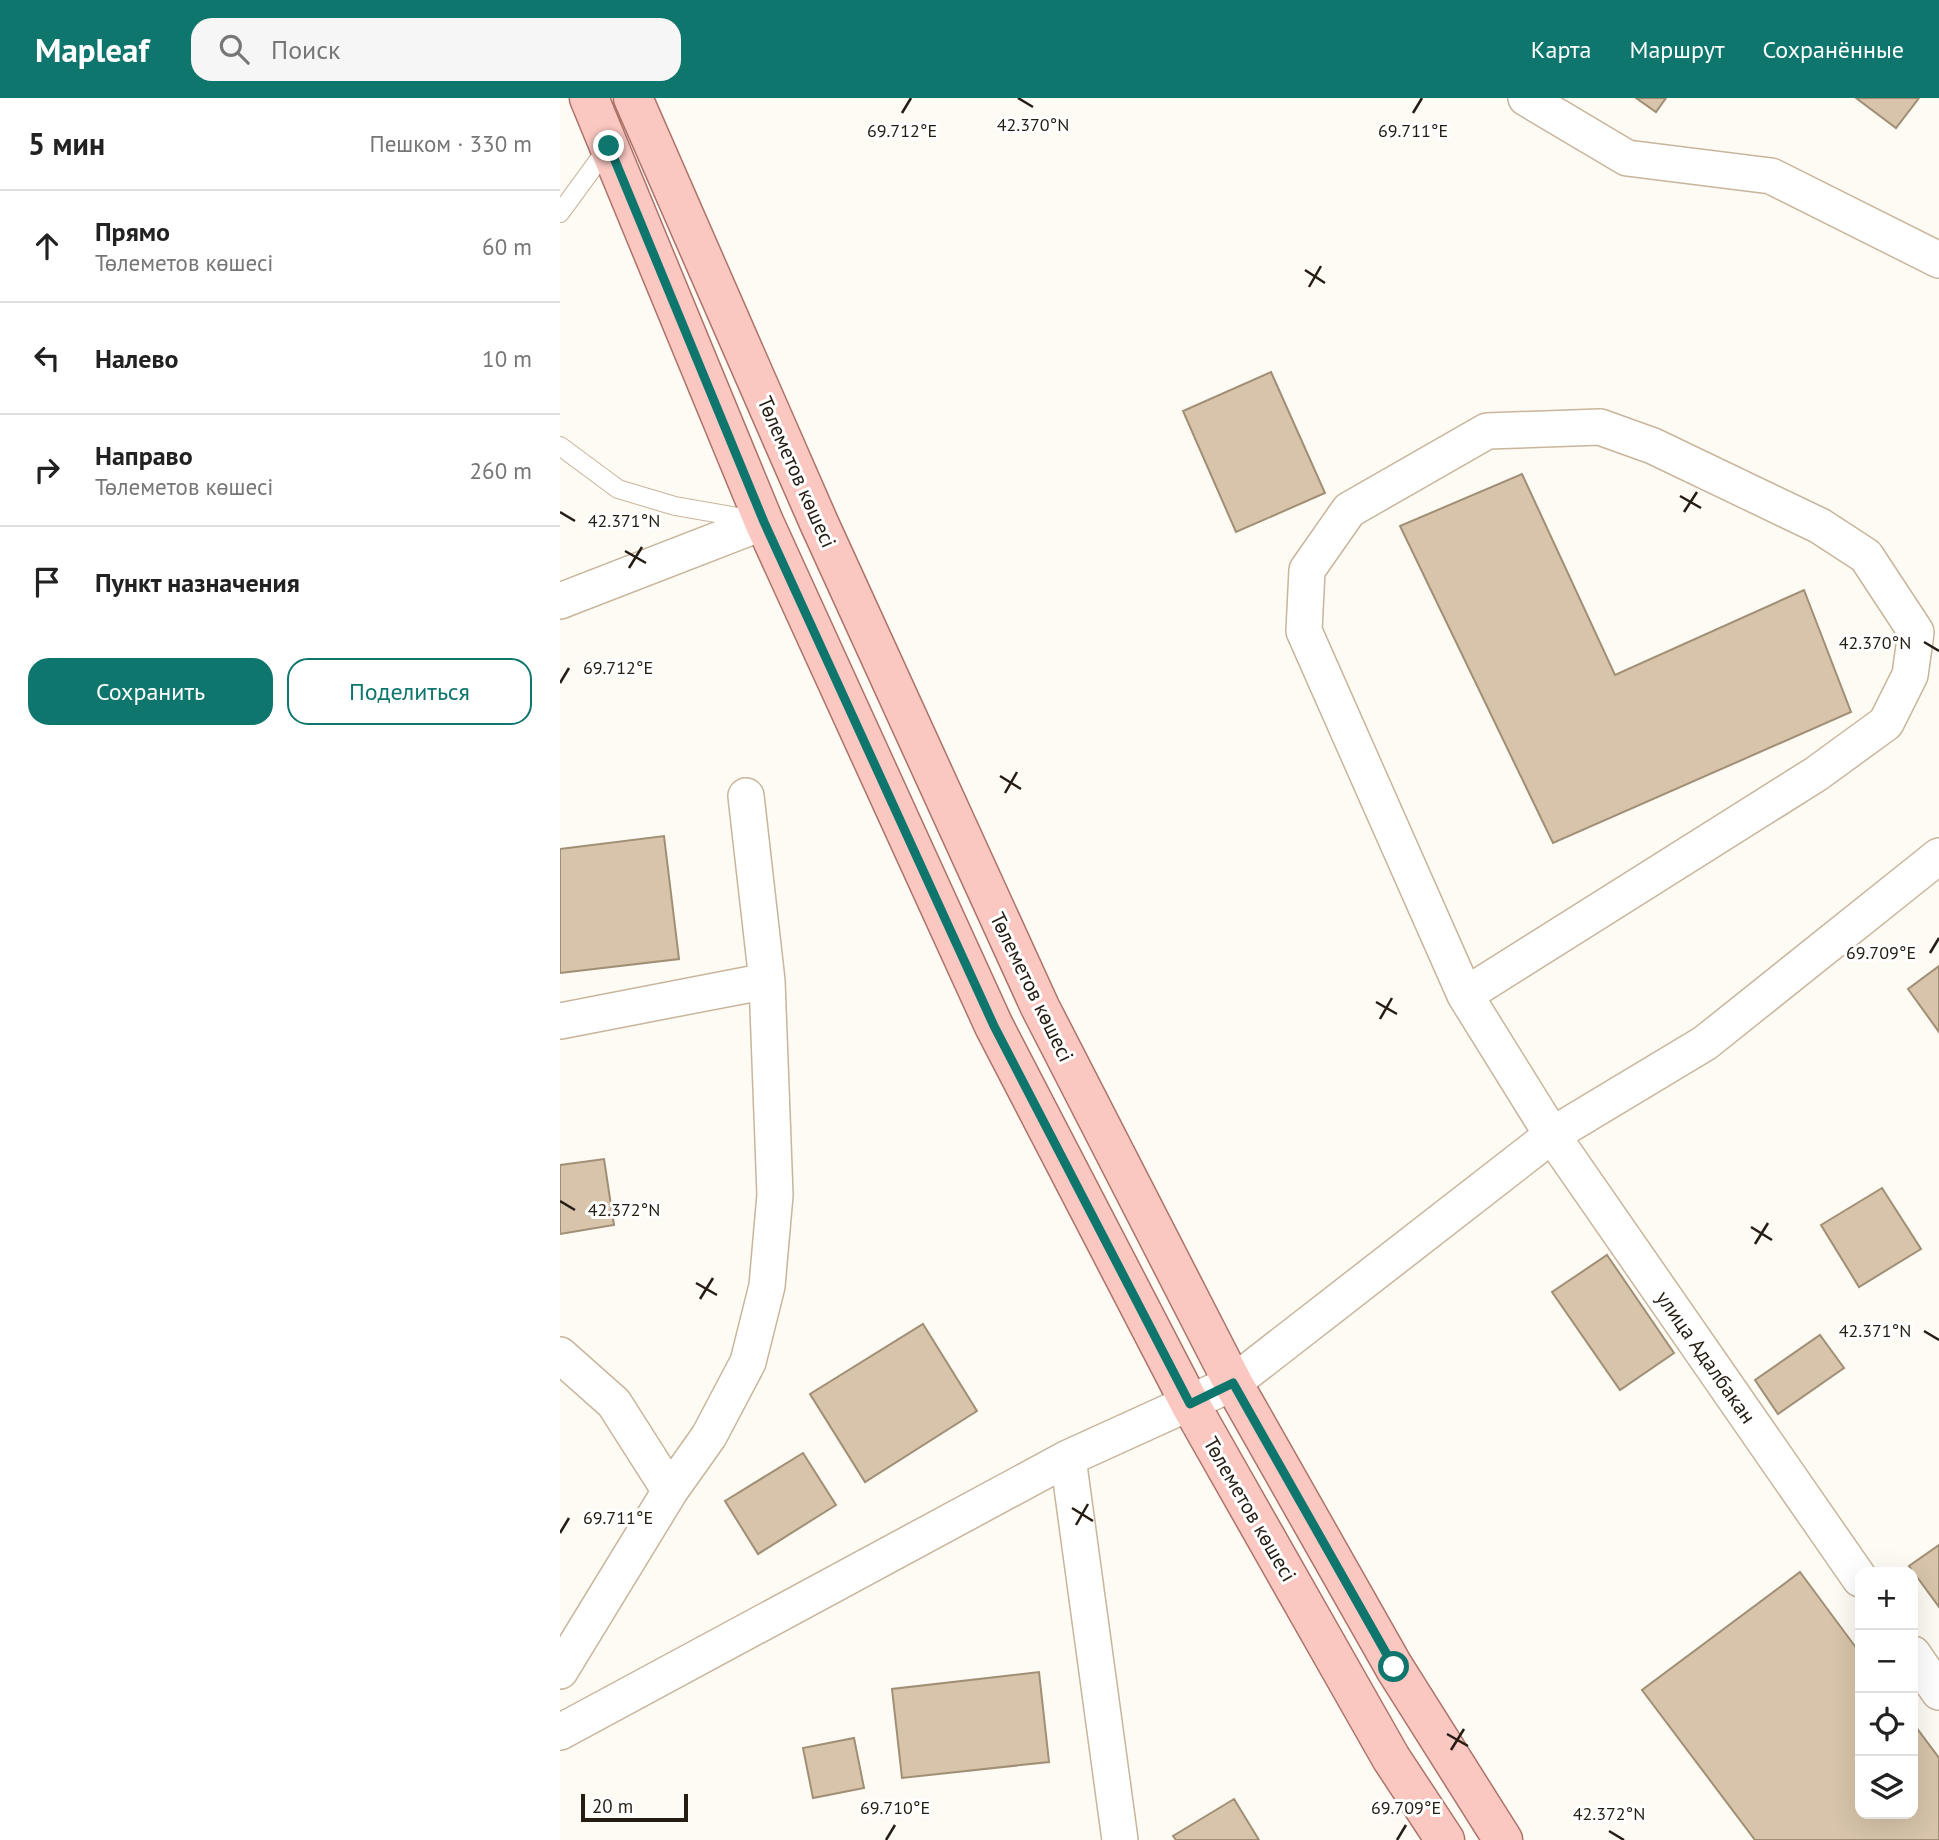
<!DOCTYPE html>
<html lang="ru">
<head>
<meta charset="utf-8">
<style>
	:root { --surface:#fff; --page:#f6f6f6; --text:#222; --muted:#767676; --line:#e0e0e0; --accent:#0f766e }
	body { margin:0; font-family:"PT Sans",sans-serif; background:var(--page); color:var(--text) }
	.controls { position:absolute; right:21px; bottom:21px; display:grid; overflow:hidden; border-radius:14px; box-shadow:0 7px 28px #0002 }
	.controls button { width:63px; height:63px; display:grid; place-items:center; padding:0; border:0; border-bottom:2px solid var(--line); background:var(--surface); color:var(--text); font:35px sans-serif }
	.scale { position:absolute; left:21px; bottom:18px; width:107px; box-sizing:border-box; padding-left:7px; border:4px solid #251d13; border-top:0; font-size:19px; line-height:24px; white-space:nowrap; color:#251d13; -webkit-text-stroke:5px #fff; paint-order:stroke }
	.stop { position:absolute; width:21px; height:21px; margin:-16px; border:5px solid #0f766e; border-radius:50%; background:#fff }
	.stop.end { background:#0f766e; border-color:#fff; box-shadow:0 2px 7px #0008 }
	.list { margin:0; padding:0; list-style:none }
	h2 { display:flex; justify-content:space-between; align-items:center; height:91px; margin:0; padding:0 28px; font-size:30px }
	h2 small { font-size:23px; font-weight:400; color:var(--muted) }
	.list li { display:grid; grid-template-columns:46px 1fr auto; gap:21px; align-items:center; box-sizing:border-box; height:112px; padding:0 28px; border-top:2px solid var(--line) }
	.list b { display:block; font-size:26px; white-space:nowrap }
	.list p { margin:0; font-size:23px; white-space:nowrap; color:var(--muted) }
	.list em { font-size:23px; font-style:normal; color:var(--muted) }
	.actions { display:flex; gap:14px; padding:21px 28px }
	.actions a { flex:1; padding:16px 0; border:2px solid var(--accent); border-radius:21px; text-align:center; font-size:24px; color:var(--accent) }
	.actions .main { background:var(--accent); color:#fff }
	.icon { flex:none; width:38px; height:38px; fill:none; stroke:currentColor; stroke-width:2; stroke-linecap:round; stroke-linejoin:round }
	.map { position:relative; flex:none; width:1379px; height:1742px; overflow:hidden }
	header { display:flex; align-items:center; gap:42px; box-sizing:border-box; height:98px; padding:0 35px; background:var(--accent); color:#fff }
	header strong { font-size:33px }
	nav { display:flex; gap:38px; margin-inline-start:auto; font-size:24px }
	.search { width:490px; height:63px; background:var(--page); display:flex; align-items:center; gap:18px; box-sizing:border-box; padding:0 24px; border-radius:21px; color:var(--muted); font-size:26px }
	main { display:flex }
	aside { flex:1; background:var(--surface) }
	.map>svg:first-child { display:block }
	.building { fill:#d7c4aa; stroke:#a18f75; stroke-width:2 }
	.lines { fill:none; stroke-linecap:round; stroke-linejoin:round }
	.service-casing { stroke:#c8b59b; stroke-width:20 }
	.minor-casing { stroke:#c8b59b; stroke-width:38 }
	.primary-casing { stroke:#ad7369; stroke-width:41 }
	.service { stroke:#fff; stroke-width:18 }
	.minor { stroke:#fff; stroke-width:35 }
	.primary { stroke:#fac7c1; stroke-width:38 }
	.route { stroke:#0f766e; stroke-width:9 }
	.ticks { fill:none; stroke:#251d13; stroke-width:2.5 }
	.labels { text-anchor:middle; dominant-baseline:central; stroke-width:6; stroke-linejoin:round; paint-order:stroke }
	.street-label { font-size:21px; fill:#251d13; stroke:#fff }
	.ticks-label { font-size:18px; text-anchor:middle; fill:#251d13; stroke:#fff; stroke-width:6; stroke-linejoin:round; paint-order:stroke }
</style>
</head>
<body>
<header>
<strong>Mapleaf</strong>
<div class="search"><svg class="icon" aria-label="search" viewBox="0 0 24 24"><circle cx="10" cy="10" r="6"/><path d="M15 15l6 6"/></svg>Поиск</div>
<nav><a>Карта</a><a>Маршрут</a><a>Сохранённые</a></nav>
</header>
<main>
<aside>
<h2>5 мин<small>Пешком · 330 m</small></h2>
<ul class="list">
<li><svg class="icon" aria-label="ahead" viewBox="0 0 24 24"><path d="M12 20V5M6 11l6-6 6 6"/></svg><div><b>Прямо</b><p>Төлеметов көшесі</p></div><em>60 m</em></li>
<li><svg class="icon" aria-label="left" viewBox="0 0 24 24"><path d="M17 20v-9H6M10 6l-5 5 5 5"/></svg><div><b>Налево</b></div><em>10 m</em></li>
<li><svg class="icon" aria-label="right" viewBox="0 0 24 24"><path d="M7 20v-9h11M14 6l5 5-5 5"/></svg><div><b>Направо</b><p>Төлеметов көшесі</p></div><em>260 m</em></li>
<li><svg class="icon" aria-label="arrive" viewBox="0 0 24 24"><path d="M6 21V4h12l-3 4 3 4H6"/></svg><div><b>Пункт назначения</b></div></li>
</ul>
<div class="actions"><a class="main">Сохранить</a><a>Поделиться</a></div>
</aside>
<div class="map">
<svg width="1379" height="1742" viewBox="0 0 1379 1742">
	<rect width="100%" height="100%" fill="#fefaf4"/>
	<!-- building -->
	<path class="building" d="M1076 0H1106L1096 14Z
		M1296 0H1359L1336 30Z
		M711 274 765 395 676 434 623 313Z
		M962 376 1055 577 1244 492 1291 614 993 745 840 428Z
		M104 738 119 861 0 875V751Z
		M1379 868V934L1348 891Z
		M44 1061 54 1127 0 1136V1067Z
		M1322 1090 1361 1151 1299 1189 1261 1127Z
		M1047 1157 1114 1255 1060 1292 992 1194Z
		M363 1226 417 1313 305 1384 250 1296Z
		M1260 1237 1284 1270 1218 1316 1195 1282Z
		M243 1355 276 1407 198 1456 165 1403Z
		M1379 1447V1509L1349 1468Z
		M1240 1474 1300 1555V1716H1353V1625L1379 1660V1742H1195L1082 1592Z
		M479 1574 489 1664 342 1680 332 1591Z
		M294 1640 304 1690 253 1700 243 1650Z
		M674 1701 699 1742H616L613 1738Z"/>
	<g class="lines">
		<defs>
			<path id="service" d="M0 115 49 48
				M0 348 58 391 115 408 195 422"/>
			<path id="minor" d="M966 0 1067 60 1211 78 1379 162
				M0 503 204 424
				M905 897 1256 676 1326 625 1350 577 1356 534 1306 458 1260 428 1093 348 1040 329 927 333 789 412 747 472 744 533 905 897 992 1037 1300 1481
				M0 923 207 883
				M0 1257 54 1305 110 1393
				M508 1360 560 1742
				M1353 1556 1379 1594
				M0 1573 110 1393 149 1338 188 1264 207 1188 215 1097 207 883 186 698
				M0 1634 508 1360 673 1285 992 1037 1145 945 1379 758"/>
			<path id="primary" d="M29 0 204 424 434 928 630 1306 831 1660 885 1742
				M73 0 259 425 480 909 673 1285 834 1569 943 1742"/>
		</defs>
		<!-- service casing -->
		<use href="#service" class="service-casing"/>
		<!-- minor casing -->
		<use href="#minor" class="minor-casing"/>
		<!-- primary casing -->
		<use href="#primary" class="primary-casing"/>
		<!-- service -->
		<use href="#service" class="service"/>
		<!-- minor -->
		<use href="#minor" class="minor"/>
		<!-- primary -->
		<use href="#primary" class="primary"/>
	</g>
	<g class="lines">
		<!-- route -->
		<path class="route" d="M49 48 204 424 434 928 630 1306 673 1285 834 1569"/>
	</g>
	<!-- ticks -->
	<path class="ticks" d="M458 0 473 9M342 15 351 0M853 15 862 0M745 172 765 185M749 189 761 168M1120 398 1141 410M0 414 15 423M1124 414 1137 394M65 453 86 465M69 470 82 449M1364 544 1379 553M0 585 9 570M440 678 461 691M445 695 457 674M1370 855 1379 840M816 904 837 916M820 921 832 900M0 1103 15 1112M1191 1129 1212 1142M1195 1146 1208 1125M136 1185 157 1197M140 1201 153 1180M1364 1233 1379 1242M512 1410 533 1423M516 1427 528 1406M0 1435 9 1420M887 1636 908 1648M891 1652 904 1631M1049 1733 1064 1742M326 1742 335 1727M837 1742 846 1727"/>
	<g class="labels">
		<!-- street labels -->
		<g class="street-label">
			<text transform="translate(237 374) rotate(66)">Төлеметов көшесі</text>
			<text transform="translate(472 889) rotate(64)">Төлеметов көшесі</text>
			<text transform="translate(1146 1259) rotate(55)">улица Адалбакан</text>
			<text transform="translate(690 1411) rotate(60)">Төлеметов көшесі</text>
		</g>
	</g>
	<g class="ticks-label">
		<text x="473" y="33">42.370°N</text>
		<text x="342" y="39">69.712°E</text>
		<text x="853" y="39">69.711°E</text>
		<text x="64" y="429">42.371°N</text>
		<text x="1315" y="551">42.370°N</text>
		<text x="58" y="576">69.712°E</text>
		<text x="1321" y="861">69.709°E</text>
		<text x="64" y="1118">42.372°N</text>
		<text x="1315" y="1239">42.371°N</text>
		<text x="58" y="1426">69.711°E</text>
		<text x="335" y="1716">69.710°E</text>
		<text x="846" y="1716">69.709°E</text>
		<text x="1049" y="1722">42.372°N</text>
	</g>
</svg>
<div class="controls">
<button>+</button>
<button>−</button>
<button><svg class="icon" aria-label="locate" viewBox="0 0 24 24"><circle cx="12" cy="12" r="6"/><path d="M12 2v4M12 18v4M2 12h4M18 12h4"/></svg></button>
<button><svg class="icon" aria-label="layers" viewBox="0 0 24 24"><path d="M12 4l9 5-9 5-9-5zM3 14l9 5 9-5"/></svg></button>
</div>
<div class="scale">20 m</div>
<div class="stop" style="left:834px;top:1569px"></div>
<div class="stop end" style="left:49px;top:48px"></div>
</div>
</main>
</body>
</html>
